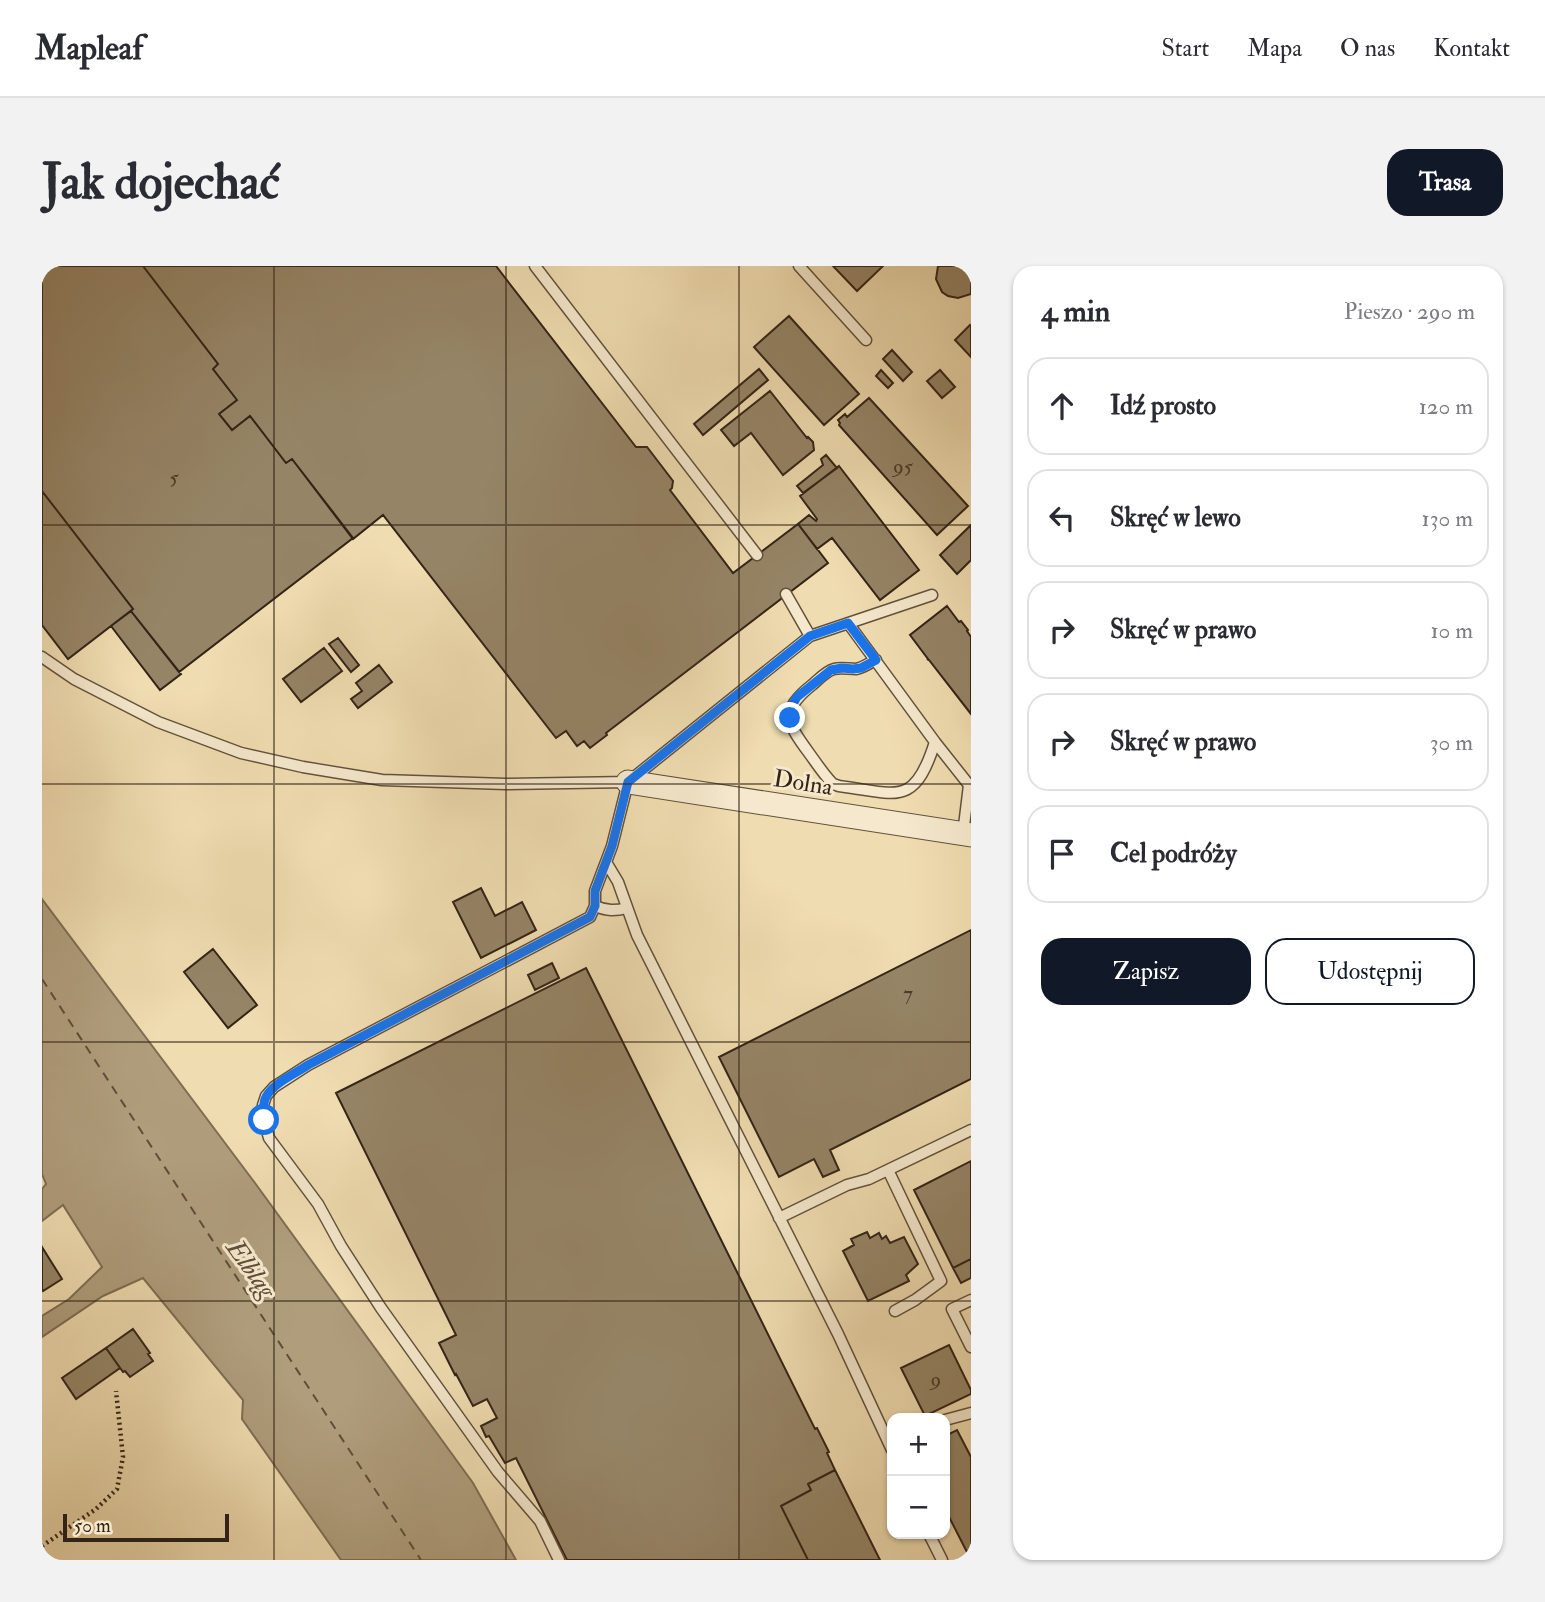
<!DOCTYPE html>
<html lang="pl">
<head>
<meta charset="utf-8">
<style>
	:root { --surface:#fff; --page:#f2f2f3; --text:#2b2b33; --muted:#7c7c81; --line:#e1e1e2; --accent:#111827 }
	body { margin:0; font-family:"IM FELL Double Pica",serif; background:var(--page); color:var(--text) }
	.controls { position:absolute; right:21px; bottom:21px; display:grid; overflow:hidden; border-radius:14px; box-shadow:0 2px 5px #0004 }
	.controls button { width:63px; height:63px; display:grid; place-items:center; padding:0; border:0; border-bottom:2px solid var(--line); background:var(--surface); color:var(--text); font:35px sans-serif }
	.scale { position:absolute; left:21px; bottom:18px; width:166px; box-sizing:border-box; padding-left:7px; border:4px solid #332416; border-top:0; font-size:19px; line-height:24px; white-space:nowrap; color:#332416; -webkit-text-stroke:5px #f5e8cc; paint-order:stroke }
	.stop { position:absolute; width:21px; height:21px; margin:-16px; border:5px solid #1a73e8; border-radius:50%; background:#fff }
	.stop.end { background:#1a73e8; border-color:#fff; box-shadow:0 2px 7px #0008 }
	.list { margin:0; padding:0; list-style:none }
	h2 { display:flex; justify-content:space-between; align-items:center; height:91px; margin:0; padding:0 28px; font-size:30px }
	h2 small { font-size:23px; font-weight:400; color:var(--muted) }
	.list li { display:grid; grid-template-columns:46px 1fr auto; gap:21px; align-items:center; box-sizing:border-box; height:98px; margin:0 14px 14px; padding:0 14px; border:2px solid var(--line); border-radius:21px }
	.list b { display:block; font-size:26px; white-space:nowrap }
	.list em { font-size:23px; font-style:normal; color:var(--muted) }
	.actions { display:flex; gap:14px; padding:21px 28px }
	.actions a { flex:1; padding:16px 0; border:2px solid var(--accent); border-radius:21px; text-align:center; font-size:24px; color:var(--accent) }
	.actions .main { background:var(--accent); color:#fff }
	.icon { flex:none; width:38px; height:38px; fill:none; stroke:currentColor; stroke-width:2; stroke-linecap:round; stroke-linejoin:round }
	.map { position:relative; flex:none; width:929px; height:1294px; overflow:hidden; border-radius:21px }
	header { display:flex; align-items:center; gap:42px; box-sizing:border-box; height:98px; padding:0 35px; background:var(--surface); border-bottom:2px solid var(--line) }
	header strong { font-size:33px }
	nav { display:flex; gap:38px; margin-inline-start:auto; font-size:24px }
	.intro { display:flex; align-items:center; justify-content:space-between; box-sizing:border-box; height:168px; padding:0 42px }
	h1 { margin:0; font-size:49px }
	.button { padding:18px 32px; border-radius:21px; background:var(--accent); color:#fff; font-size:24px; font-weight:700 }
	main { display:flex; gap:42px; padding:0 42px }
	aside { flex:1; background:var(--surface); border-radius:21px; box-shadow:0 2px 5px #0004 }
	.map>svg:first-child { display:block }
	.water { fill:#af9d7c; stroke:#7d6d53; stroke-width:2 }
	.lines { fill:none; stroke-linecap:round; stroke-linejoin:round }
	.ferry { stroke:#5e4e3a; stroke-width:2; stroke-dasharray:9 7; stroke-linecap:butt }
	.building { fill:#958466; stroke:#332416; stroke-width:2 }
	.service-casing { stroke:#62523c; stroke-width:13 }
	.minor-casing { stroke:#62523c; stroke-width:25 }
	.path { stroke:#332416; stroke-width:4.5; stroke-dasharray:2 3.5; stroke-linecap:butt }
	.service { stroke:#f5e8cc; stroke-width:10 }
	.minor { stroke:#f5e8cc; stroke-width:23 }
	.route { stroke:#1a73e8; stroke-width:9 }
	.grid { fill:none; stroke:#332416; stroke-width:2; stroke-opacity:0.55 }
	.labels { text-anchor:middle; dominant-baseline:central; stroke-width:6; stroke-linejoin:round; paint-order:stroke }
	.number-label { font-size:21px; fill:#4c3c2a }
	.street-label { font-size:24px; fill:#332416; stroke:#f5e8cc }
	.water-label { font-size:26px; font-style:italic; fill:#5e4e3a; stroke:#f5e8cc }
</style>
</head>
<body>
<header>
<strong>Mapleaf</strong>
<nav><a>Start</a><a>Mapa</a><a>O nas</a><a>Kontakt</a></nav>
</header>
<div class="intro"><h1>Jak dojechać</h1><a class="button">Trasa</a></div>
<main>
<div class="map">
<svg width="929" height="1294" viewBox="0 0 929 1294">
	<rect width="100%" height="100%" fill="#efdcb0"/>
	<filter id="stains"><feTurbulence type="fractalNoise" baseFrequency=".00286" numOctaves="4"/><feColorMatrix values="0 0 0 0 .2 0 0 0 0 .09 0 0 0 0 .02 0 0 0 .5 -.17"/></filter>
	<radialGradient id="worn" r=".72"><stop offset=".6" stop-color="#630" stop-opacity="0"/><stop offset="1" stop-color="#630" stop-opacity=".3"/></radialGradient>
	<!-- water -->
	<path class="water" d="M0 633 213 917 431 1217 474 1294H299L200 1153 201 1134 101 1012 61 1030 0 1071V1050L27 1033 60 1001 21 939 0 955V923L4 918 0 908Z"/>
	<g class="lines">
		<!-- ferry -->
		<path class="ferry" d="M0 713 379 1294"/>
	</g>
	<!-- building -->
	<path class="building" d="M0 0H101L176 98 171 103 195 134 177 148 190 164 208 150 244 197 250 193 311 272 137 406 89 345 91 343 0 225Z
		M101 0H454L594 181H605L631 215 630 222 628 224 691 307 756 258 786 297 564 467 565 469 548 482 542 475 535 480 524 465 514 472 341 249 311 273 250 193 244 197 208 150 190 164 177 148 195 134 171 103 176 98Z
		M791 0H841L815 25Z
		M896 0H929V28L916 32 906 30 900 26 894 13Z
		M747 50 817 128 782 159 712 81Z
		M928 59 929 60V91L913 74Z
		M850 84 870 106 861 115 841 93Z
		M717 103 726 114 661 169 652 158Z
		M839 104 851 117 846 122 834 110Z
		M898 104 913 121 900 132 885 115Z
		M728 125 765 172 766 171 771 176 772 184 741 209 709 167 692 180 679 164Z
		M827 132 926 240 895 269 797 159 798 157 796 154 803 148 805 151Z
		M784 189 795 202 761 227 755 220 781 199 779 193Z
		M797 200 877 304 838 334 790 272 775 283 756 258 767 249 774 255 775 253 758 230Z
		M0 225 91 343 26 393 0 359Z
		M929 259V294L915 308 898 289Z
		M905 340 917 356 919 355 926 364 925 365 929 371V448L887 394 885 393H886L868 369Z
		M89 345 139 408 118 424 69 360Z
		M296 372 317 399 309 406 287 378Z
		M282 382 300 405 259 436 241 413Z
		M337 399 350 416 316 442 309 433 320 425 314 417Z
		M439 622 453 650 480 636 494 664 439 692 411 636Z
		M929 664V813L788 884 797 904 781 911 772 893 737 911 677 791Z
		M171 683 215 739 186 762 142 706Z
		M510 697 517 712 493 724 486 709Z
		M544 702 773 1163 775 1162 787 1186 785 1187 793 1204 766 1218 769 1224 739 1240 766 1294H525L474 1192 463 1197 447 1170 444 1171 439 1160 455 1152 445 1133 431 1140 414 1108 413 1109 397 1077 414 1069 294 827Z
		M929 895V993L911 1002 872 924Z
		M825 966 828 972 837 967 840 973 844 970 848 977 862 971 876 998 864 1009 867 1015 826 1035 801 985 812 979 809 973Z
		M0 981 20 1013 1 1025 0 1023Z
		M929 993V1012L919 1017 911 1002Z
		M91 1063 108 1087 106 1088 111 1095 88 1111 83 1105 81 1106 64 1082Z
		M907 1079 929 1124V1128L883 1150 859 1102Z
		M64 1082 78 1102 34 1133 20 1112Z
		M915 1164 929 1191V1294L903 1243V1170Z
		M793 1204 838 1294H766L739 1240 769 1224 766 1218Z"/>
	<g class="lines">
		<defs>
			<path id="service" d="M493 0 715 289
				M757 0 824 74
				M744 328 768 370
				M806 357 893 476 927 519 921 568
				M0 391 32 413 116 456 199 487 261 501 340 514 464 518 586 516
				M834 394C827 397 821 402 814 403 806 403 799 401 792 403 784 405 776 414 770 419 737 445 745 457 767 487 775 498 782 509 791 518L797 520C854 527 872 543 893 476
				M564 596 576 616 595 669 796 1068 850 1184
				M553 640C565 645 573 645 585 642
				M846 904 899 1015 873 1034 853 1045
				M737 952 805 919 827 913 929 864
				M929 1034 910 1043 929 1081
				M903 1154 929 1147
				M887 1268 900 1294
				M517 1294 498 1255 456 1206 339 1042 299 980 276 938 227 872 222 854 221 839 224 830 232 821 266 799 548 651 553 640V625L570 580 586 516 768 370 890 329"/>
			<path id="minor" d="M586 516 929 569"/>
		</defs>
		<!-- service casing -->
		<use href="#service" class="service-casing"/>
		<!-- minor casing -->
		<use href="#minor" class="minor-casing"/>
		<!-- path -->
		<path class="path" d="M0 1280 54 1243 75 1223 81 1191 74 1125"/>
		<!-- service -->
		<use href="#service" class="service"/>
		<!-- minor -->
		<use href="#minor" class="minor"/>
	</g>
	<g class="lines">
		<!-- route -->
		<path class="route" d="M222 854C222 847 220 838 224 831 231 817 253 808 266 799L548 651 553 640V625L570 580 586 516 768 370 806 357 834 394 819 402 811 403 800 402 789 404 755 431 749 441 748 452"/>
	</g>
	<!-- grid -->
	<path class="grid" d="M232 0V1294M464 0V1294M697 0V1294M0 259H929M0 518H929M0 776H929M0 1035H929"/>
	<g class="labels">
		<!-- number labels -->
		<g class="number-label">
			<text x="861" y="200">95</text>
			<text x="132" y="211">5</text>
			<text x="866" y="727">7</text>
			<text x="894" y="1113">9</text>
		</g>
		<!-- street labels -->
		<g class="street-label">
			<text transform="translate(761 517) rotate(9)">Dolna</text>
		</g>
		<!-- water labels -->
		<g class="water-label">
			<text transform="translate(209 1003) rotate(54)">Elbląg</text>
		</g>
	</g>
	<rect width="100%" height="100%" filter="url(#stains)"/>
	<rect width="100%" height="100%" fill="url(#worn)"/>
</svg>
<div class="controls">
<button>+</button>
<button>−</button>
</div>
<div class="scale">50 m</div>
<div class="stop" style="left:222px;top:854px"></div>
<div class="stop end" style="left:748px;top:452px"></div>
</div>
<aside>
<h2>4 min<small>Pieszo · 290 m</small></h2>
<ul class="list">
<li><svg class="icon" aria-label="ahead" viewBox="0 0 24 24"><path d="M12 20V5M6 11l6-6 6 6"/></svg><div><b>Idź prosto</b></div><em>120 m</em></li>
<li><svg class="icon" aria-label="left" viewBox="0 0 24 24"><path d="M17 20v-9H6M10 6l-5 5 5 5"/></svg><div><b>Skręć w lewo</b></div><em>130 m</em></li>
<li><svg class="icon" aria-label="right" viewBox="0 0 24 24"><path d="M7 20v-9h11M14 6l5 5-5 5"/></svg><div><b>Skręć w prawo</b></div><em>10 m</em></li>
<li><svg class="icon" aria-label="right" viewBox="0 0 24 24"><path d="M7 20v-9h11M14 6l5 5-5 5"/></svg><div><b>Skręć w prawo</b></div><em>30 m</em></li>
<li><svg class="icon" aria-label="arrive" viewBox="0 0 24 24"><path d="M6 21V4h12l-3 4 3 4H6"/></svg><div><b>Cel podróży</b></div></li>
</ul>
<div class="actions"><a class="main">Zapisz</a><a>Udostępnij</a></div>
</aside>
</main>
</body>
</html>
